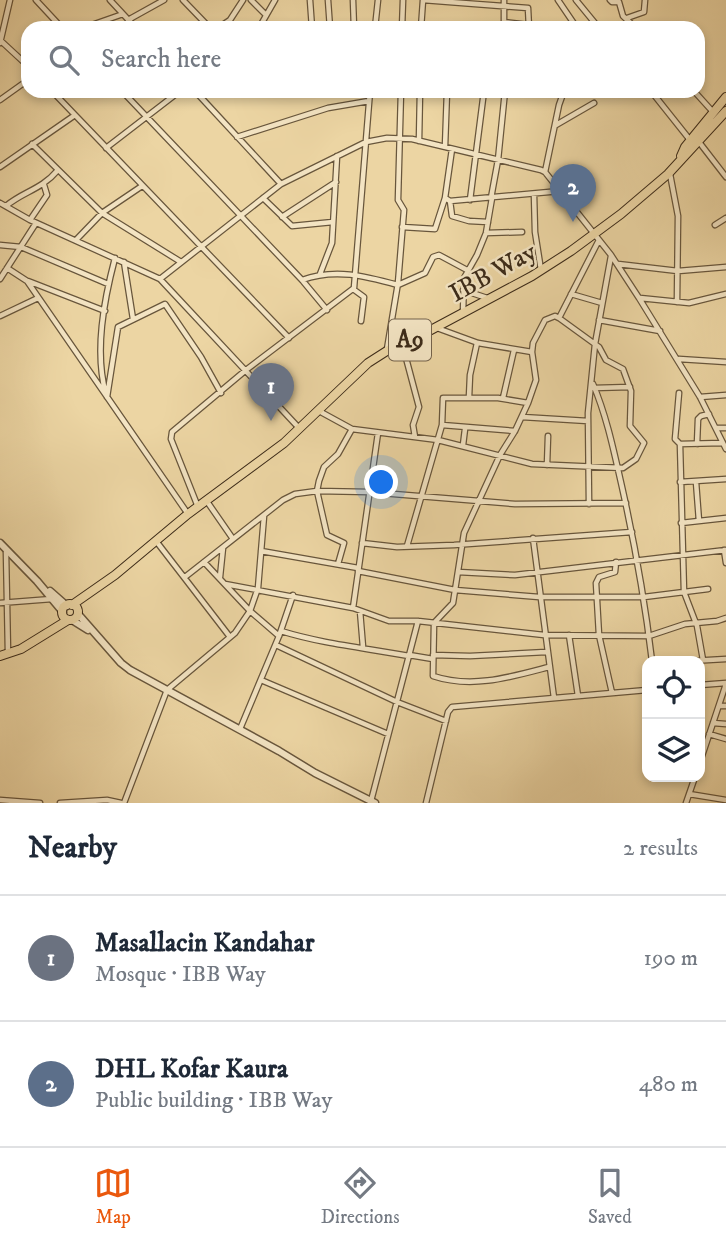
<!DOCTYPE html>
<html lang="en">
<head>
<meta charset="utf-8">
<style>
	:root { --surface:#fff; --page:#f6f6f7; --text:#1f2937; --muted:#747a83; --line:#e0e1e3; --accent:#ea580c }
	body { margin:0; font-family:"IM FELL DW Pica",serif; background:var(--page); color:var(--text) }
	.controls { position:absolute; right:21px; bottom:21px; display:grid; overflow:hidden; border-radius:14px; box-shadow:0 4px 10px #0003 }
	.controls button { width:63px; height:63px; display:grid; place-items:center; padding:0; border:0; border-bottom:2px solid var(--line); background:var(--surface); color:var(--text); font:35px sans-serif }
	.you { position:absolute; left:382px; top:483px; width:24px; height:24px; margin:-18px; border:5px solid #fff; border-radius:50%; background:#1a73e8; box-shadow:0 0 0 10px #1a73e833 }
	.badge { display:grid; place-items:center; width:46px; height:46px; border-radius:50%; background:var(--accent); color:#fff; font-size:23px; font-weight:700 }
	.pin { position:absolute; translate:-50% -58px; filter:drop-shadow(0 2px 4px #0008) }
	.pin::after { content:''; position:absolute; top:37px; width:24px; height:21px; background:inherit; clip-path:polygon(0 0,100% 0,50% 100%) }
	.list { margin:0; padding:0; list-style:none }
	h2 { display:flex; justify-content:space-between; align-items:center; height:91px; margin:0; padding:0 28px; font-size:30px }
	h2 small { font-size:23px; font-weight:400; color:var(--muted) }
	.list li { display:grid; grid-template-columns:46px 1fr auto; gap:21px; align-items:center; box-sizing:border-box; height:126px; padding:0 28px; border-top:2px solid var(--line) }
	.list b { display:block; font-size:26px; white-space:nowrap }
	.list p { margin:0; font-size:23px; white-space:nowrap; color:var(--muted) }
	.list em { font-size:23px; font-style:normal; color:var(--muted) }
	.icon { flex:none; width:38px; height:38px; fill:none; stroke:currentColor; stroke-width:2; stroke-linecap:round; stroke-linejoin:round }
	.map { position:relative; flex:none; width:726px; height:803px; overflow:hidden }
	.search { position:absolute; background:var(--surface); box-shadow:0 4px 10px #0003; left:21px; right:21px; top:21px; height:77px; display:flex; align-items:center; gap:18px; box-sizing:border-box; padding:0 24px; border-radius:21px; color:var(--muted); font-size:26px }
	.sheet { height:343px; background:var(--surface) }
	nav { display:flex; justify-content:space-around; align-items:center; box-sizing:border-box; height:98px; border-top:2px solid var(--line); background:var(--surface); font-size:19px; color:var(--muted) }
	nav a { display:grid; justify-items:center; gap:4px }
	nav .on { color:var(--accent) }
	.map>svg:first-child { display:block }
	.lines { fill:none; stroke-linecap:round; stroke-linejoin:round }
	.minor-casing { stroke:#68563c; stroke-width:7 }
	.tertiary-casing { stroke:#68563c; stroke-width:9 }
	.trunk-casing { stroke:#3c2b19; stroke-width:10 }
	.minor { stroke:#f3e4c3; stroke-width:4.5 }
	.tertiary { stroke:#f3e4c3; stroke-width:6 }
	.trunk { stroke:#ecd5a3; stroke-width:8 }
	.labels { text-anchor:middle; dominant-baseline:central; stroke-width:5; stroke-linejoin:round; paint-order:stroke }
	.shield { fill:#f3e4c3; stroke:#73624c; stroke-width:2 }
	.shield-label { font-size:24px; font-weight:bold; fill:#3c2b19 }
	.street-label { font-size:26px; fill:#3c2b19; stroke:#f3e4c3 }
</style>
</head>
<body>
<div class="map">
<svg width="726" height="803" viewBox="0 0 726 803">
	<rect width="100%" height="100%" fill="#ecd5a3"/>
	<filter id="stains"><feTurbulence type="fractalNoise" baseFrequency=".00286" numOctaves="4"/><feColorMatrix values="0 0 0 0 .2 0 0 0 0 .09 0 0 0 0 .02 0 0 0 .5 -.17"/></filter>
	<radialGradient id="worn" r=".72"><stop offset=".6" stop-color="#630" stop-opacity="0"/><stop offset="1" stop-color="#630" stop-opacity=".3"/></radialGradient>
	<g class="lines">
		<defs>
			<path id="minor" d="M36 0 62 28
				M110 0 136 28
				M183 0 210 28
				M251 0 266 15
				M310 0 312 28
				M328 0 330 28
				M353 0 354 28
				M423 0 528 8 529 28
				M558 0 577 28
				M576 0 599 28
				M610 0 612 2H619L623 16 636 28
				M627 18 644 12 645 0
				M128 20 164 0
				M504 22 529 25
				M83 28 123 14
				M218 28 230 20 243 0
				M259 28 275 0
				M375 28 378 0
				M402 28 403 0
				M421 28 423 0
				M504 28V0
				M1 41 28 66
				M0 43 10 0
				M52 91 289 338
				M122 91 302 280 327 310
				M195 91 281 184
				M651 91 690 140
				M694 91 713 112
				M0 100 28 80
				M556 125 594 103
				M237 137 328 108 369 101
				M419 141 420 91
				M699 142 726 177
				M32 144 102 213 181 262
				M445 147 447 91
				M106 148 180 91
				M0 167 75 115
				M545 172 559 105 564 91
				M670 174 678 216 677 302
				M534 194 535 232 541 270
				M263 198 292 226 333 222
				M445 198 450 201 560 191
				M491 198 498 160 505 91
				M470 200 484 91
				M450 201 452 216 469 221 488 222
				M0 203 30 220 160 279 299 428
				M6 206C24 191 41 190 58 170
				M282 217 336 182
				M30 220 47 195 44 185
				M715 225 726 218
				M402 227 435 229 445 198 452 149
				M486 233 522 232
				M76 240 102 213 142 186
				M0 245 21 247 108 284
				M124 262 133 319
				M618 264 678 271 726 267
				M7 268 27 281 188 514
				M320 274 332 243 337 156
				M0 279 36 223
				M160 279 281 184 366 142 387 138 412 139 541 170 545 172 611 255 639 298 700 397 726 449
				M302 280C335 268 365 276 398 285L425 273 433 257 439 255 467 270
				M28 281 105 311
				M353 289 364 297 361 321
				M463 290 487 298
				M571 294 602 303
				M640 298 689 303 726 294
				M463 313 464 278 477 255 486 233 492 198
				M0 316 38 298
				M559 318 599 240
				M599 320 660 331
				M437 328 478 343 532 352
				M402 343 419 407 413 425 415 437
				M387 349 398 283 404 210 398 200 401 91
				M679 359 726 362
				M593 384C607 417 614 452 622 487 635 545 645 602 652 661
				M594 388 630 387
				M679 393 675 439 680 444 684 592 697 626 703 660
				M106 394C94 352 104 300 115 258
				M107 397 118 327 165 304 201 357 221 393
				M469 397 470 375 477 343
				M700 397 726 395
				M503 398 514 350
				M319 411 352 429 438 440 532 464 623 468 636 459 644 443 630 426 631 391 623 369 606 360 599 347 559 318 555 316 545 320 533 343 532 352 536 380 528 403 515 431 500 455 464 533 453 603 434 623 433 676C472 689 511 677 549 667
				M522 417 588 421
				M442 425 515 431
				M716 428H726
				M680 444 723 443
				M697 444 698 419 701 416 709 414
				M463 445 465 429
				M547 465 548 436
				M680 482 726 479
				M696 482 699 521
				M206 500 233 539
				M589 504 588 413 595 344 611 256
				M198 507 171 439 172 432 246 370 354 288 370 91
				M681 523 726 518
				M533 538 554 698
				M156 541 230 637
				M362 543 397 547 454 545 632 532
				M407 546 442 425 443 398H498L528 403
				M724 550 726 563
				M261 551 358 568
				M6 552 8 653
				M204 562 250 611 279 636
				M338 564 344 543 327 535 317 491 319 481 324 467 338 454 352 429
				M358 571 455 590 539 597H644L708 589
				M458 572 515 575 726 550
				M185 577 283 500 295 494 317 491 369 492 515 504 626 503
				M220 577 223 548
				M225 584 353 608 389 621H418L544 635 649 636 685 624 717 621 726 618
				M0 603 52 599
				M353 608 378 433
				M360 611 363 647
				M281 631C323 644 366 648 409 656
				M569 635 578 696
				M276 645 397 702 446 721
				M409 655 433 659
				M433 655 470 656 546 652
				M691 661 726 659
				M261 680 388 734
				M700 685 726 683
				M612 693 599 635 596 583 599 577 615 572 616 562
				M719 706H726
				M713 723 726 724
				M240 729 279 636 293 595
				M709 734 726 739
				M700 762 726 684
				M689 794 726 800
				M0 800 40 803
				M371 801 418 621
				M60 803 107 800 121 803
				M124 803 167 690 235 633 250 611 258 588 264 516
				M426 803 448 712 452 707 647 690
				M686 803 695 777"/>
			<path id="tertiary" d="M0 543 37 581 63 612
				M50 591 67 606
				M78 614 121 663 130 670 279 751 315 773 375 803
				M72 620 88 630"/>
			<path id="trunk" d="M681 156 685 147 726 97
				M62 612a8 8 0 1 1 16 0a8 8 0 1 1-16 0Z
				M72 605 115 575 188 514 284 443 368 363 393 347 429 331 532 276 571 251 621 214 668 174 726 111
				M0 656 21 649 68 620"/>
		</defs>
		<!-- minor casing -->
		<use href="#minor" class="minor-casing"/>
		<!-- tertiary casing -->
		<use href="#tertiary" class="tertiary-casing"/>
		<!-- trunk casing -->
		<use href="#trunk" class="trunk-casing"/>
		<!-- minor -->
		<use href="#minor" class="minor"/>
		<!-- tertiary -->
		<use href="#tertiary" class="tertiary"/>
		<!-- trunk -->
		<use href="#trunk" class="trunk"/>
	</g>
	<g class="labels">
		<!-- shield labels -->
		<rect class="shield" x="389" y="319.5" width="42" height="41" rx="5"/>
		<g class="shield-label">
			<text x="410" y="340">A9</text>
		</g>
		<!-- street labels -->
		<g class="street-label">
			<text transform="translate(493 273) rotate(-29)">IBB Way</text>
		</g>
	</g>
	<rect width="100%" height="100%" filter="url(#stains)"/>
	<rect width="100%" height="100%" fill="url(#worn)"/>
</svg>
<div class="controls">
<button><svg class="icon" aria-label="locate" viewBox="0 0 24 24"><circle cx="12" cy="12" r="6"/><path d="M12 2v4M12 18v4M2 12h4M18 12h4"/></svg></button>
<button><svg class="icon" aria-label="layers" viewBox="0 0 24 24"><path d="M12 4l9 5-9 5-9-5zM3 14l9 5 9-5"/></svg></button>
</div>
<div class="you"></div>
<div class="pin badge" style="left:271px;top:421px;background:#6b7280">1</div>
<div class="pin badge" style="left:573px;top:222px;background:#5c6f8a">2</div>
<div class="search"><svg class="icon" aria-label="search" viewBox="0 0 24 24"><circle cx="10" cy="10" r="6"/><path d="M15 15l6 6"/></svg>Search here</div>
</div>
<section class="sheet">
<h2>Nearby<small>2 results</small></h2>
<ul class="list">
<li><span class="badge" style="background:#6b7280">1</span><div><b>Masallacin Kandahar</b><p>Mosque · IBB Way</p></div><em>190 m</em></li>
<li><span class="badge" style="background:#5c6f8a">2</span><div><b>DHL Kofar Kaura</b><p>Public building · IBB Way</p></div><em>480 m</em></li>
</ul>
</section>
<nav>
<a class="on"><svg class="icon" aria-label="map" viewBox="0 0 24 24"><path d="M3 6l6-2 6 2 6-2v14l-6 2-6-2-6 2zM9 4v14M15 6v14"/></svg>Map</a>
<a><svg class="icon" aria-label="directions" viewBox="0 0 24 24"><path d="M12 3l9 9-9 9-9-9zM9 14v-3h6M13 9l2 2-2 2"/></svg>Directions</a>
<a><svg class="icon" aria-label="saved" viewBox="0 0 24 24"><path d="M7 4h10v16l-5-4-5 4z"/></svg>Saved</a>
</nav>
</body>
</html>
